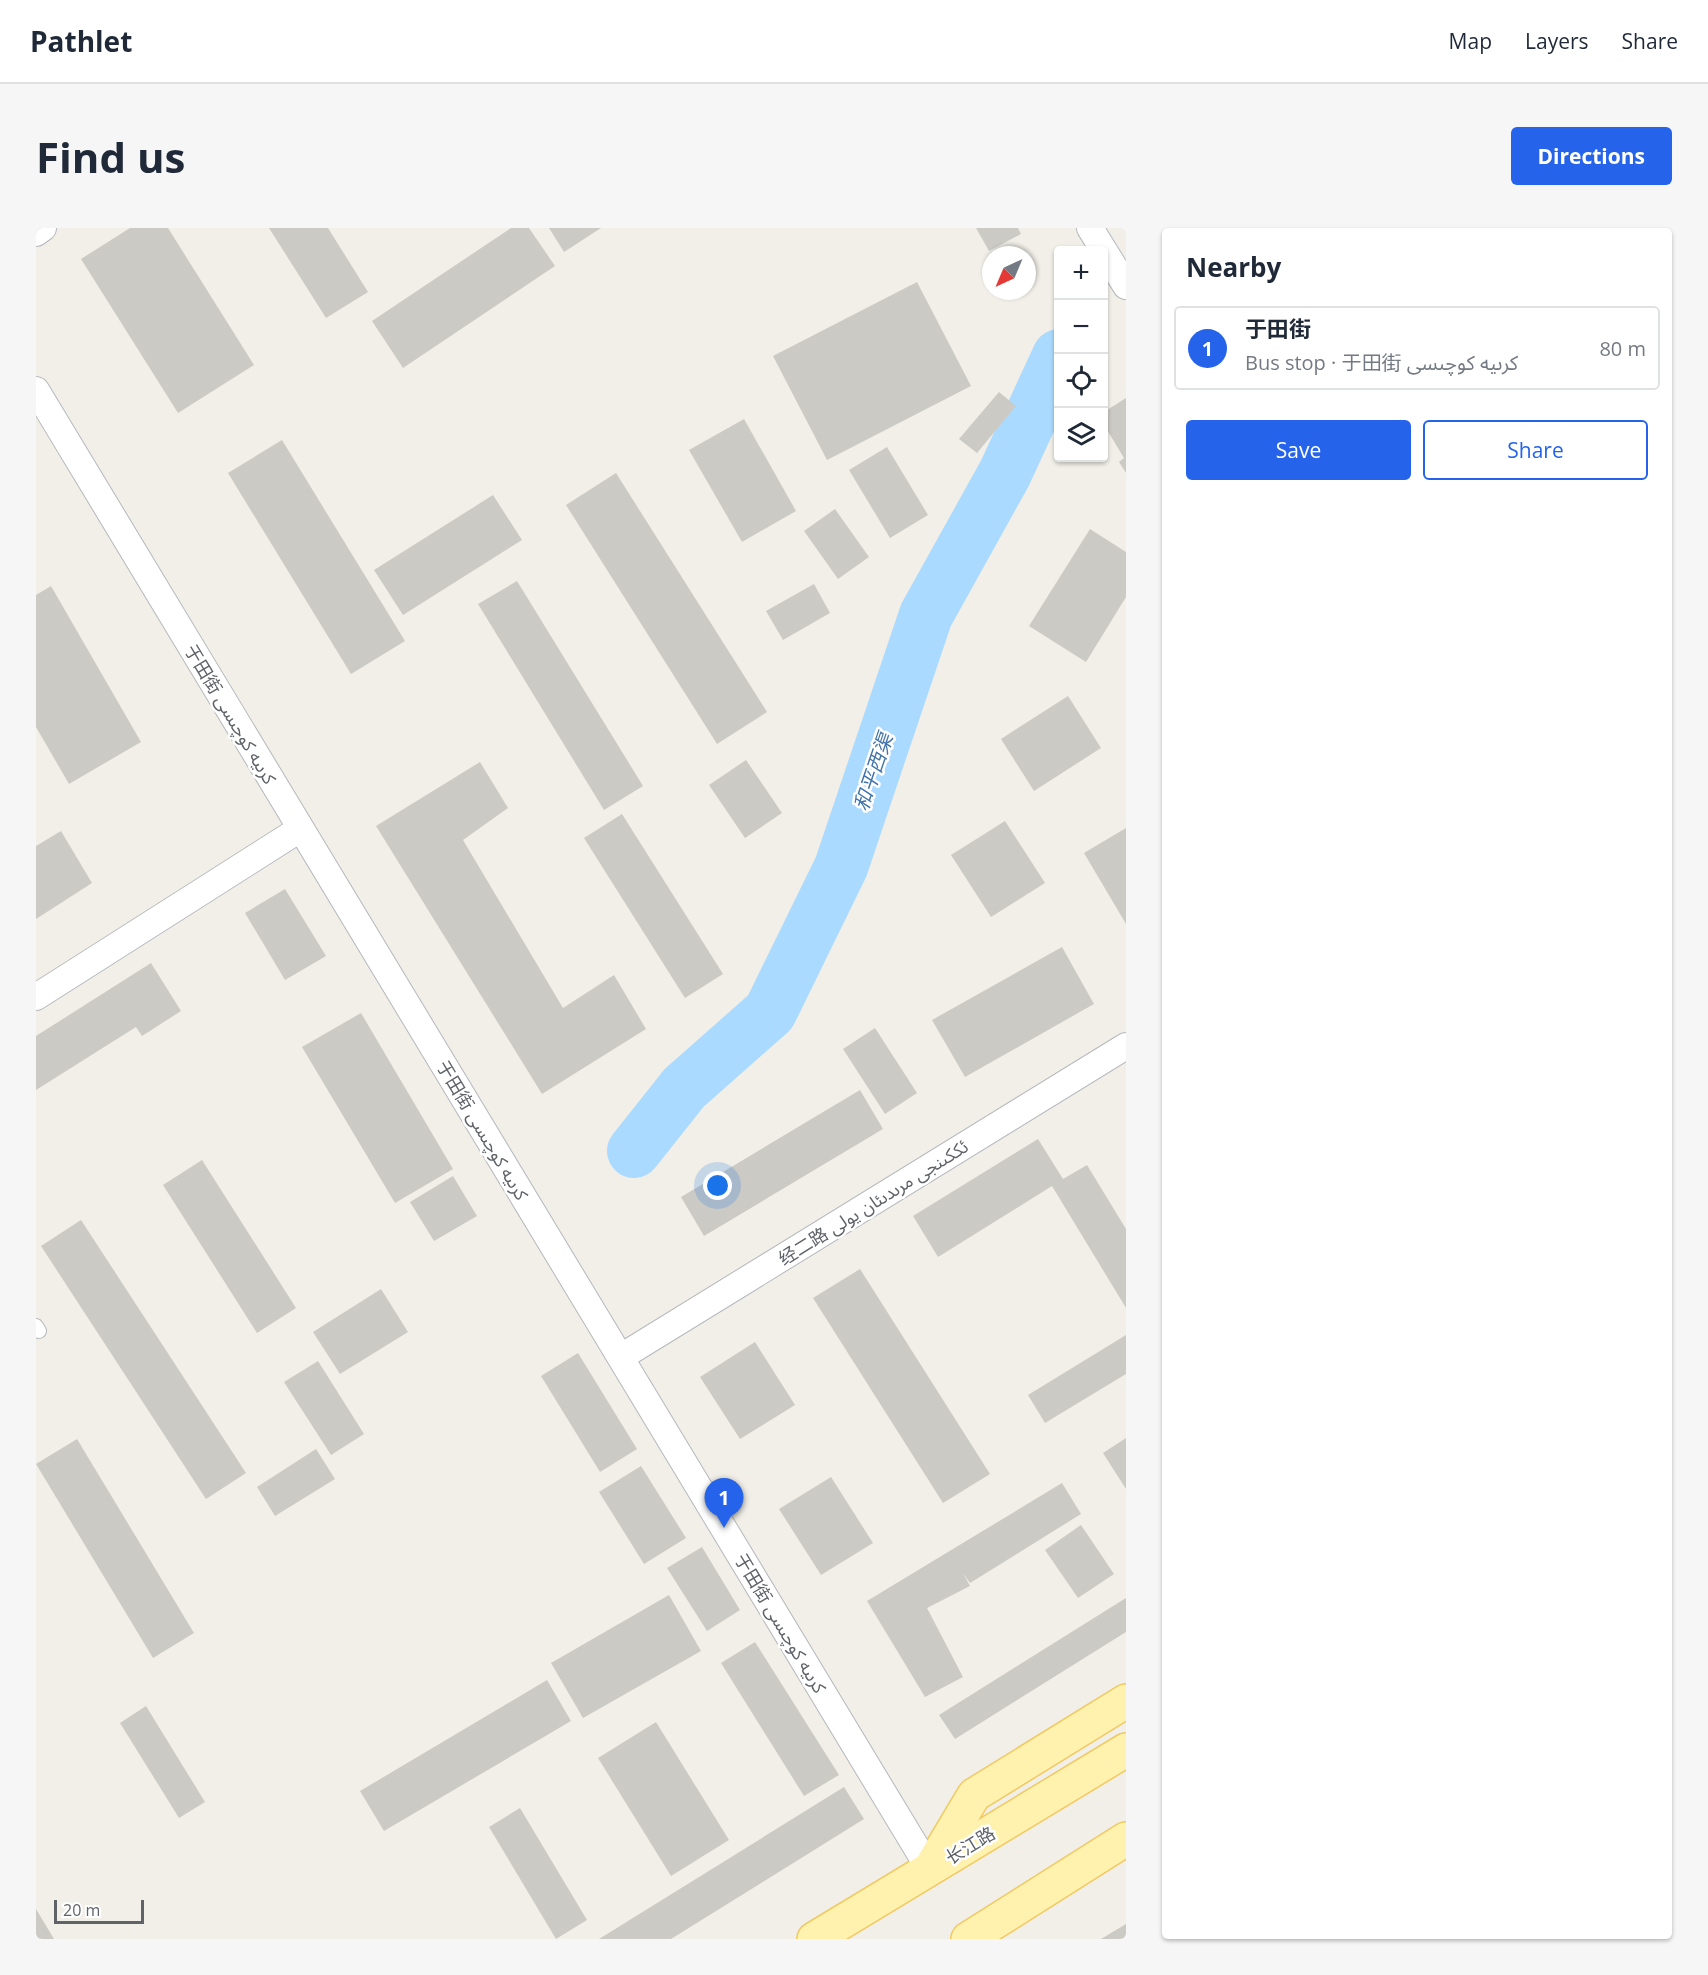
<!DOCTYPE html>
<html lang="en">
<head>
<meta charset="utf-8">
<style>
	:root { --surface:#fff; --page:#f6f6f7; --text:#1f2937; --muted:#747a83; --line:#e0e1e3; --accent:#2563eb }
	body { margin:0; font-family:"Open Sans","Noto Sans Arabic","Noto Sans SC",sans-serif; background:var(--page); color:var(--text) }
	.controls { position:absolute; right:18px; top:18px; display:grid; overflow:hidden; border-radius:6px; box-shadow:0 2px 4px #0004 }
	.controls button { width:54px; height:54px; display:grid; place-items:center; padding:0; border:0; border-bottom:2px solid var(--line); background:var(--surface); color:var(--text); font:30px sans-serif }
	.compass { position:absolute; left:946px; top:18px; width:54px; height:54px; border-radius:50%; background:var(--surface); box-shadow:0 2px 4px #0004; rotate:224deg }
	.scale { position:absolute; left:18px; bottom:15px; width:90px; box-sizing:border-box; padding-left:6px; border:3px solid #5f6368; border-top:0; font-size:16px; line-height:21px; white-space:nowrap; color:#5f6368; -webkit-text-stroke:4px #fff; paint-order:stroke }
	.you { position:absolute; left:682px; top:958px; width:21px; height:21px; margin:-15px; border:4px solid #fff; border-radius:50%; background:#1a73e8; box-shadow:0 0 0 9px #1a73e833 }
	.badge { display:grid; place-items:center; width:39px; height:39px; border-radius:50%; background:var(--accent); color:#fff; font-size:20px; font-weight:700 }
	.pin { position:absolute; translate:-50% -50px; filter:drop-shadow(0 2px 3px #0008) }
	.pin::after { content:''; position:absolute; top:32px; width:21px; height:18px; background:inherit; clip-path:polygon(0 0,100% 0,50% 100%) }
	.list { margin:0; padding:0; list-style:none }
	h2 { display:flex; justify-content:space-between; align-items:center; height:78px; margin:0; padding:0 24px; font-size:26px }
	h2 small { font-size:20px; font-weight:400; color:var(--muted) }
	.list li { display:grid; grid-template-columns:39px 1fr auto; gap:18px; align-items:center; box-sizing:border-box; height:84px; margin:0 12px 12px; padding:0 12px; border:2px solid var(--line); border-radius:6px }
	.list b { display:block; font-size:22px; white-space:nowrap }
	.list p { margin:0; font-size:20px; white-space:nowrap; color:var(--muted) }
	.list em { font-size:20px; font-style:normal; color:var(--muted) }
	.actions { display:flex; gap:12px; padding:18px 24px }
	.actions a { flex:1; padding:14px 0; border:2px solid var(--accent); border-radius:6px; text-align:center; font-size:21px; color:var(--accent) }
	.actions .main { background:var(--accent); color:#fff }
	.icon { flex:none; width:33px; height:33px; fill:none; stroke:currentColor; stroke-width:2; stroke-linecap:round; stroke-linejoin:round }
	.map { position:relative; flex:none; width:1090px; height:1711px; overflow:hidden; border-radius:6px }
	header { display:flex; align-items:center; gap:36px; box-sizing:border-box; height:84px; padding:0 30px; background:var(--surface); border-bottom:2px solid var(--line) }
	header strong { font-size:28px }
	nav { display:flex; gap:33px; margin-inline-start:auto; font-size:21px }
	.intro { display:flex; align-items:center; justify-content:space-between; box-sizing:border-box; height:144px; padding:0 36px }
	h1 { margin:0; font-size:42px }
	.button { padding:15px 27px; border-radius:6px; background:var(--accent); color:#fff; font-size:21px; font-weight:700 }
	main { display:flex; gap:36px; padding:0 36px }
	aside { flex:1; background:var(--surface); border-radius:6px; box-shadow:0 2px 4px #0004 }
	.map>svg:first-child { display:block }
	.lines { fill:none; stroke-linecap:round; stroke-linejoin:round }
	.river { stroke:#aadaff; stroke-width:54 }
	.building { fill:#cccac5 }
	.lane-casing { stroke:#b5b8bc; stroke-width:16 }
	.street-casing { stroke:#b5b8bc; stroke-width:28 }
	.primary-casing { stroke:#f2c960; stroke-width:36 }
	.lane { stroke:#fff; stroke-width:14 }
	.street { stroke:#fff; stroke-width:26 }
	.primary { stroke:#fff2af; stroke-width:33 }
	.labels { text-anchor:middle; dominant-baseline:central; stroke-width:5; stroke-linejoin:round; paint-order:stroke }
	.street-label { font-size:18px; fill:#5f6368; stroke:#fff }
	.water-label { font-size:20px; font-style:italic; fill:#4174aa; stroke:#fff }
</style>
</head>
<body>
<header>
<strong>Pathlet</strong>
<nav><a>Map</a><a>Layers</a><a>Share</a></nav>
</header>
<div class="intro"><h1>Find us</h1><a class="button">Directions</a></div>
<main>
<div class="map">
<svg width="1090" height="1711" viewBox="0 0 1090 1711">
	<rect width="100%" height="100%" fill="#f1efe8"/>
	<g class="lines">
		<!-- river -->
		<path class="river" d="M598 923 648 860 734 784 805 639 890 387 969 245 1023 128"/>
	</g>
	<!-- building -->
	<path class="building" d="M94 0H132L218 137 142 185 45 31Z
		M233 0H292L332 64 290 90Z
		M475 0H493L519 38 367 140 336 93Z
		M513 0H565L528 24Z
		M940 0H982L985 6 953 23Z
		M881 54 935 158 791 232 737 128Z
		M963 164 980 178 941 225 923 211Z
		M1090 170V245L1083 234 1088 230 1068 197V184Z
		M708 191 760 283 706 314 653 222Z
		M246 212 369 413 315 446 192 245Z
		M851 219 892 287 854 310 813 242Z
		M580 245 731 484 681 516 530 277Z
		M457 267 486 312 367 387 338 342Z
		M799 281 833 329 802 351 768 303Z
		M1054 301 1090 324V369L1050 434 993 398Z
		M481 353 607 558 568 582 442 376Z
		M778 356 794 385 747 412 730 383Z
		M15 358 105 514 33 556 0 499V367Z
		M1032 468 1065 520 998 563 965 511Z
		M710 532 746 585 709 610 673 557Z
		M444 534 472 580 427 612 527 780 578 747 610 801 506 866 340 598Z
		M586 586 687 746 649 770 548 610Z
		M969 593 1009 655 955 689 915 627Z
		M1090 600V696L1048 625Z
		M25 603 56 655 0 691V618Z
		M249 661 290 728 249 752 209 685Z
		M1026 719 1058 776 929 849 896 792Z
		M115 735 145 783 106 808 100 799 0 862V808Z
		M325 785 417 941 359 975 266 819Z
		M839 800 881 865 849 886 807 821Z
		M824 862 847 901 668 1008 645 969Z
		M1002 911 1027 951 1051 937 1090 1001V1080L1016 958 902 1029 877 988Z
		M166 932 260 1080 221 1105 127 957Z
		M417 948 441 988 398 1013 374 974Z
		M45 992 210 1245 170 1271 5 1018Z
		M824 1041 954 1246 907 1275 777 1070Z
		M345 1061 372 1104 304 1146 277 1104Z
		M1090 1107V1146L1009 1195 992 1167Z
		M719 1114 759 1177 704 1211 664 1149Z
		M542 1125 601 1221 564 1244 505 1148Z
		M282 1133 328 1206 295 1227 248 1154Z
		M1090 1210V1261L1067 1225Z
		M41 1211 158 1405 117 1430 0 1236Z
		M280 1221 299 1251 239 1288 221 1259Z
		M605 1238 650 1310 608 1336 563 1264Z
		M795 1249 837 1315 785 1347 743 1281Z
		M1026 1255 1045 1286 934 1355 927 1345 934 1358 891 1380 927 1449 889 1469 831 1373Z
		M1045 1297 1078 1346 1042 1370 1009 1322Z
		M666 1319 704 1382 671 1403 631 1340Z
		M633 1367 665 1423 547 1490 515 1435Z
		M1090 1370V1404L919 1511 903 1487Z
		M719 1414 803 1547 768 1568 685 1435Z
		M511 1452 535 1493 348 1603 324 1563Z
		M110 1478 169 1574 143 1590 84 1495Z
		M620 1494 693 1612 635 1648 562 1530Z
		M808 1559 828 1591 635 1711H563Z
		M484 1580 551 1692 520 1711 453 1599Z
		M0 1681 18 1711H0Z
		M1090 1696V1711H1065Z"/>
	<g class="lines">
		<defs>
			<path id="lane" d="M0 1098 3 1103"/>
			<path id="street" d="M1054 0 1090 58
				M0 5 7 0
				M0 162 894 1642
				M0 769 264 601
				M585 1129 1090 818"/>
			<path id="primary" d="M895 1639 938 1567 1090 1473
				M778 1711 1090 1522
				M932 1711 1090 1611"/>
		</defs>
		<!-- lane casing -->
		<use href="#lane" class="lane-casing"/>
		<!-- street casing -->
		<use href="#street" class="street-casing"/>
		<!-- primary casing -->
		<use href="#primary" class="primary-casing"/>
		<!-- lane -->
		<use href="#lane" class="lane"/>
		<!-- street -->
		<use href="#street" class="street"/>
		<!-- primary -->
		<use href="#primary" class="primary"/>
	</g>
	<g class="labels">
		<!-- street labels -->
		<g class="street-label">
			<text transform="translate(195 486) rotate(59)">于田街 كرىيە كوچىسى</text>
			<text transform="translate(447 902) rotate(59)">于田街 كرىيە كوچىسى</text>
			<text transform="translate(837 974) rotate(-32)">经二路 ئككىنجى مرىدىئان يولى</text>
			<text transform="translate(745 1395) rotate(59)">于田街 كرىيە كوچىسى</text>
			<text transform="translate(934 1617) rotate(-31)">长江路</text>
		</g>
		<!-- water labels -->
		<g class="water-label">
			<text transform="translate(837 544) rotate(-71)">和平西渠</text>
		</g>
	</g>
</svg>
<div class="controls">
<button>+</button>
<button>−</button>
<button><svg class="icon" aria-label="locate" viewBox="0 0 24 24"><circle cx="12" cy="12" r="6"/><path d="M12 2v4M12 18v4M2 12h4M18 12h4"/></svg></button>
<button><svg class="icon" aria-label="layers" viewBox="0 0 24 24"><path d="M12 4l9 5-9 5-9-5zM3 14l9 5 9-5"/></svg></button>
</div>
<svg class="compass" viewBox="-18 -18 36 36"><path d="M0-13l5 13h-10z" fill="#e53935"/><path d="M0 13l5-13h-10z" fill="#747a83"/></svg>
<div class="scale">20 m</div>
<div class="you"></div>
<div class="pin badge" style="left:688px;top:1300px">1</div>
</div>
<aside>
<h2>Nearby<small></small></h2>
<ul class="list">
<li><span class="badge">1</span><div><b>于田街</b><p>Bus stop · 于田街 كرىيە كوچىسى</p></div><em>80 m</em></li>
</ul>
<div class="actions"><a class="main">Save</a><a>Share</a></div>
</aside>
</main>
</body>
</html>
